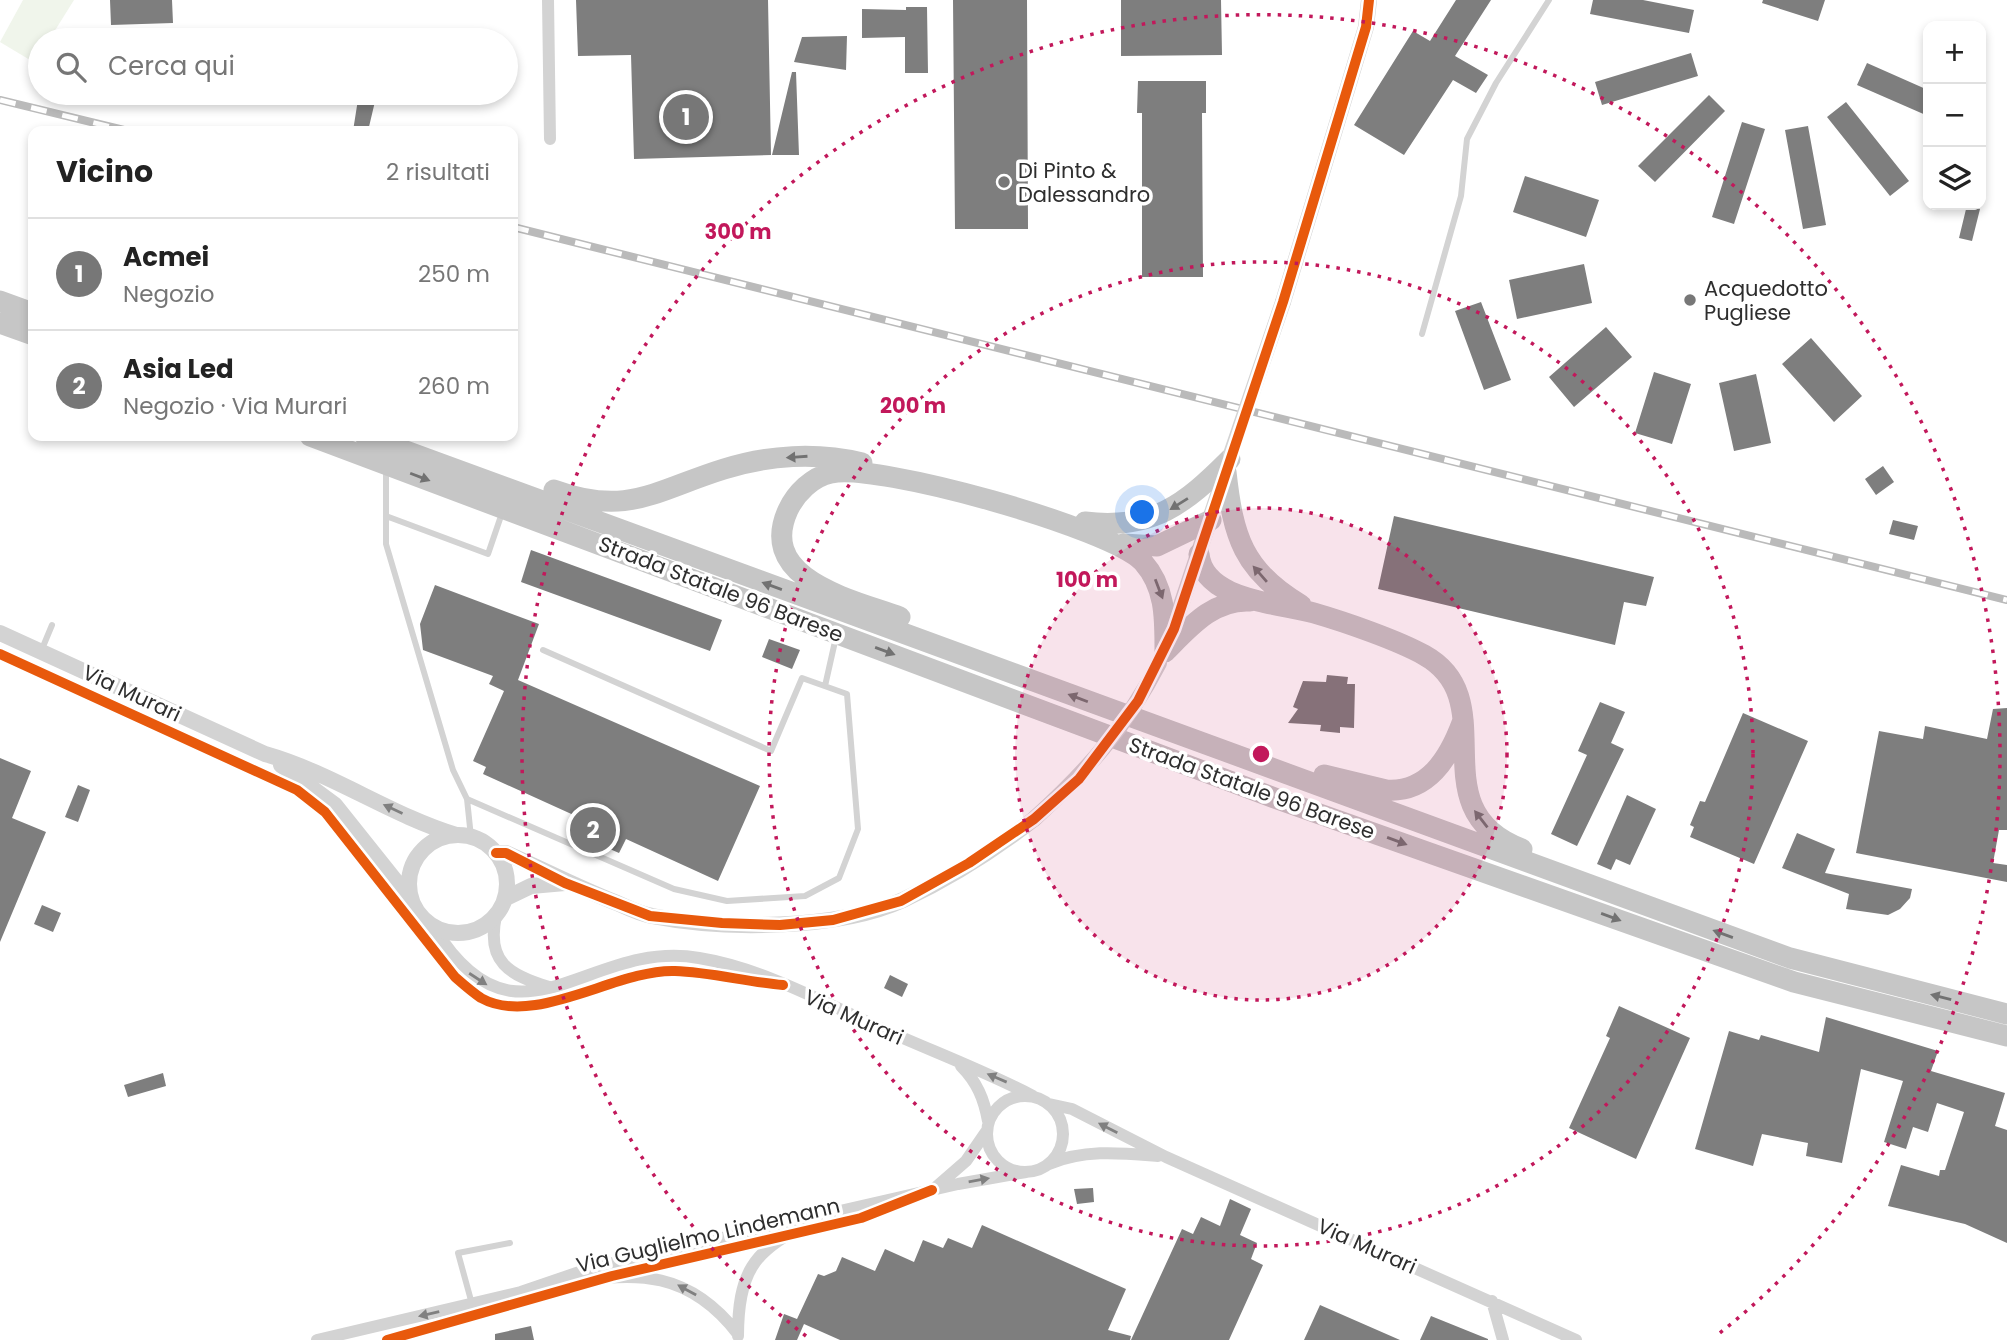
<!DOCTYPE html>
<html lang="it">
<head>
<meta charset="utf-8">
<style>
	:root { --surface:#fff; --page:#f6f6f6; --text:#222; --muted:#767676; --line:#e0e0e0; --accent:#777 }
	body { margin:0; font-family:Poppins,sans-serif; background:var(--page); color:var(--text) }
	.controls { position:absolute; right:21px; top:21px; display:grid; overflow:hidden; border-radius:14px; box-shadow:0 4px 10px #0003 }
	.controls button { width:63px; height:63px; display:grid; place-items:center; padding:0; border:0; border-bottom:2px solid var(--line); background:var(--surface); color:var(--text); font:35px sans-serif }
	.you { position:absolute; left:1143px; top:513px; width:24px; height:24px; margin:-18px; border:5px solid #fff; border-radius:50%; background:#1a73e8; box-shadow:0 0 0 10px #1a73e833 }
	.badge { display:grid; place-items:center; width:46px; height:46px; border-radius:50%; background:var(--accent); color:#fff; font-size:23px; font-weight:700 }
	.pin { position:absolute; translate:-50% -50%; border:4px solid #fff; box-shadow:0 2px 7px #0006 }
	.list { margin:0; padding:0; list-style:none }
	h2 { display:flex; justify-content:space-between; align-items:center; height:91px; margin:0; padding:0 28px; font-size:30px }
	h2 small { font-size:23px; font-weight:400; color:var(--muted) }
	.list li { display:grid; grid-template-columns:46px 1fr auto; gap:21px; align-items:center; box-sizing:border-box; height:112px; padding:0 28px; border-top:2px solid var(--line) }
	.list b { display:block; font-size:26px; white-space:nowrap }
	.list p { margin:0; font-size:23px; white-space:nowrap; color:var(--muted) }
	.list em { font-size:23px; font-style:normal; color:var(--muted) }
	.icon { flex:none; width:38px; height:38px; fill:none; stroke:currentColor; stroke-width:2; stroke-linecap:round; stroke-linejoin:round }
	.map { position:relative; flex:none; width:2007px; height:1340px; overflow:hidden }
	.search { position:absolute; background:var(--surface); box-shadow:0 4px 10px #0003; left:28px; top:28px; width:490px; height:77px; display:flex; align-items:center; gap:18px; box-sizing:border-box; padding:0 24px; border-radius:38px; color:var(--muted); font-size:26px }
	.panel { position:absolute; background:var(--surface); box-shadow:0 4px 10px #0003; left:28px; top:126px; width:490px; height:315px; border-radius:14px }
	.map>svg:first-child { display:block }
	.green { fill:#f0f5eb }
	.building { fill:#7e7e7e }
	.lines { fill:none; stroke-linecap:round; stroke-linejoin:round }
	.service { stroke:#d3d3d3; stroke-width:6 }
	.minor { stroke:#d3d3d3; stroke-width:12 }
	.tertiary { stroke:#d3d3d3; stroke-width:16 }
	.primary { stroke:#c6c6c6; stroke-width:21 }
	.rail-casing { stroke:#bababa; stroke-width:8 }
	.rail { stroke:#fff; stroke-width:5; stroke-dasharray:16; stroke-linecap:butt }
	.tertiary-bridge { stroke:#d3d3d3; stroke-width:16 }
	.cycleway-casing { stroke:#fff; stroke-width:15 }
	.cycleway { stroke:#e8590c; stroke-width:10 }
	.oneway { fill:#727272 }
	.oneway2 { fill:#808080 }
	.ring { fill:none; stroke:#c2185b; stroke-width:3.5; stroke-dasharray:3.5 7 }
	.poi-dot { fill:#777; stroke:#fff; stroke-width:2.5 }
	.labels { text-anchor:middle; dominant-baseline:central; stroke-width:7; stroke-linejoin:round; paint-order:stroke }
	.poi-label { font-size:21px; fill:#2e2e2e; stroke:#fff; text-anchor:start }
	.street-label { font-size:21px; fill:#2e2e2e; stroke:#fff }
	.centre { fill:#c2185b; stroke:#fff; stroke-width:3.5 }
	.ring-label { font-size:21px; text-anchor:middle; font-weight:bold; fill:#c2185b; stroke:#fff; stroke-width:7; stroke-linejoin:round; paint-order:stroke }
</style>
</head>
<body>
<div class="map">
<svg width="2007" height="1340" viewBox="0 0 2007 1340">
	<rect width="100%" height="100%" fill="#fff"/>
	<!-- green -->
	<path class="green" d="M23 0H74L49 40H40V55L35 63 0 42Z"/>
	<!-- building -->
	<path class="building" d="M110 0H172L173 23 111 25Z
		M576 0H768L771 155 634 159 631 55 578 56Z
		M953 0H1027L1028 229H955Z
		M1121 0H1221L1222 55 1121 56Z
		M1456 0H1491L1455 56 1488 75 1476 93 1453 80 1404 155 1354 125 1413 31 1430 41Z
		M1593 0H1643L1694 10 1689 33 1590 14Z
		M1763 0H1825L1818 21 1762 3Z
		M906 7H927L928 73H905V37L862 38V9L906 10Z
		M847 36 846 70 794 62 802 37Z
		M1691 53 1698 76 1602 105 1595 82Z
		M1867 63 1928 90V116L1857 85Z
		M792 72H796L799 155H772Z
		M1138 81H1206V113H1202L1203 277H1142V113H1137Z
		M359 93H377L368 131H353Z
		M1709 95 1725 111 1655 182 1638 166Z
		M1846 102 1909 181 1890 196 1827 117Z
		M1742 122 1765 129 1734 224 1712 217Z
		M1808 126 1826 225 1803 229 1785 130Z
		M1525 176 1599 200 1586 237 1513 212Z
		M1967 205 1980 209 1972 241 1959 238Z
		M1584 264 1592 303 1517 319 1509 280Z
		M1481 302 1511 380 1484 390 1455 311Z
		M1606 327 1632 357 1574 407 1549 377Z
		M1811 338 1862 396 1834 422 1782 364Z
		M1654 372 1691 384 1672 444 1635 433Z
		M1756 374 1771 443 1734 451 1719 383Z
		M1883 466 1894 482 1876 495 1865 479Z
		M1394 516 1654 577 1646 606 1624 602 1615 645 1378 589Z
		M1893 520 1918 526 1914 540 1889 534Z
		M531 550 722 620 710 651 521 582Z
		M435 585 539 624 518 680 760 786 718 881 626 839 619 853 582 837 589 822 483 774 486 767 473 761 504 691 489 684 493 676 423 650 420 624Z
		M769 639 800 650 792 669 762 657Z
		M1327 675 1348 677 1347 684H1355L1354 728 1340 727V733L1320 731 1321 725 1288 723 1298 709 1293 707 1303 681 1326 682Z
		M1600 702 1625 712 1611 743 1624 749 1577 846 1551 834 1587 755 1578 751Z
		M2007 708V830H1999L1993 863 2007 865V882L1856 853 1879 731 1923 739 1925 726 1987 739 1993 709Z
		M1743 713 1808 741 1754 864 1690 837 1694 827 1690 825 1700 801 1705 802Z
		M0 758 31 771 12 818 46 832 0 942Z
		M78 785 90 790 78 822 65 817Z
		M1627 795 1656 809 1630 865 1616 859 1611 870 1597 864Z
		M1797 833 1835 849 1825 873 1912 889 1910 898 1900 909 1888 915 1846 909 1849 894 1782 868Z
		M42 905 61 913 53 932 34 924Z
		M890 975 908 984 902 997 884 988Z
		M1619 1006 1690 1038 1636 1159 1569 1128 1610 1038 1606 1036Z
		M1826 1017 1938 1051 1931 1071 2005 1093 1995 1126 2007 1130V1243L1965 1224 1888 1206 1901 1165 1939 1176 1940 1170H1945L1964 1112 1937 1103 1928 1132 1913 1127 1906 1149 1884 1142 1903 1081 1861 1069 1842 1163 1806 1156 1808 1143 1762 1134 1753 1166 1695 1149 1729 1031 1759 1040 1761 1035 1819 1052Z
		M163 1073 166 1086 128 1097 124 1085Z
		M1093 1188 1094 1202 1077 1204 1074 1189Z
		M1230 1199 1251 1209 1240 1235 1257 1243 1251 1259 1263 1265 1229 1340H1131L1182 1229 1193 1234 1201 1217 1220 1226Z
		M982 1225 1126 1289 1108 1330 1131 1336 1130 1340H840L804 1324 797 1340H775L784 1314 797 1319 818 1274 824 1276 836 1271 842 1257 875 1271 885 1249 914 1262 923 1240 943 1248 948 1238 972 1248Z
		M1320 1305 1400 1340H1304Z
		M1431 1316 1488 1339V1340H1420Z
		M531 1326 534 1340H495V1334Z"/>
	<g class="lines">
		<!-- service -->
		<path class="service" d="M1422 334 1461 196 1467 139 1496 83 1549 0
			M386 468V544L453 770 467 799
			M386 516 488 554 502 513
			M42 649 52 625
			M825 686 836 637
			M471 837 467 799 674 889 727 901 805 896 839 878 858 829 847 694 802 678 771 751 543 650
			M472 1304 458 1253 510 1243"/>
		<!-- minor -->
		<path class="minor" d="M548 0 550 139
			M496 916C486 962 509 975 549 987
			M434 928C518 1063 587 938 699 958 761 968 821 1001 878 1027 929 1050 983 1070 1033 1096
			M961 1066C977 1082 984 1099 988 1121
			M987 1134a38 38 0 1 1 76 0a38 38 0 1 1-76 0Z
			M1049 1104 1072 1109 1166 1157 1576 1340
			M1049 1164C1084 1149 1121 1153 1158 1156
			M935 1188 966 1161 986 1132
			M566 1284C638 1270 690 1272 738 1334
			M1492 1301 1503 1340
			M738 1336C738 1275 752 1250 807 1225
			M317 1340 521 1292 591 1268 958 1184 1026 1172"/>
		<!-- tertiary -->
		<path class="tertiary" d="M1283 302 1366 27 1369 0
			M0 633 265 754C332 773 390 815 456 835
			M1168 644 1224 477
			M281 765 335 805 410 899
			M409 884a49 49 0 1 1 98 0a49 49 0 1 1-98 0Z
			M496 853H506C544 870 579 888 617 903 628 908 640 914 652 916 722 930 838 930 903 900 950 878 994 850 1034 819
			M506 898 531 886 565 883"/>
		<!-- primary -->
		<path class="primary" d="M0 301 33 313
			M0 323 33 335
			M310 436 1280 800 1794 982 2007 1036
			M365 436 1790 958 2007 1014
			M1226 472C1233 536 1243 571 1301 605
			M554 490C628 517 656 490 724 469 768 455 817 452 862 463
			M1085 522C1153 530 1184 505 1230 459
			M1123 544 1157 546 1211 520
			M1199 554C1203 601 1280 603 1314 613 1345 622 1397 640 1424 655 1507 701 1416 809 1522 849
			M900 617C854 600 756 580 788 510 796 493 812 477 831 473 875 462 1112 528 1143 562 1166 588 1165 619 1165 652
			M1165 652C1189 628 1213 599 1250 601
			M1324 775 1386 790C1428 793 1449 758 1462 723"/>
		<defs>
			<path id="rail" d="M0 100 128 131
				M513 227 2007 600"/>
		</defs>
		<!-- rail casing -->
		<use href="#rail" class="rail-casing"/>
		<!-- rail -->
		<use href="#rail" class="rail"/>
		<!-- tertiary-bridge -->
		<path class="tertiary-bridge" d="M1231 454 1283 302
			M1034 819C1087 771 1126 727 1159 663"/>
		<defs>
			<path id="cycleway" d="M0 654 297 790 325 812 455 977C463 984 472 992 481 998 535 1028 616 969 675 971 710 972 747 982 783 985
				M496 853H506L565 883 650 916 722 923 780 925 833 920 901 901 969 863 1034 819 1079 779 1138 701 1174 629 1283 302 1366 27 1369 0
				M387 1340 612 1276 861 1218 932 1190"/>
		</defs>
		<!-- cycleway casing -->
		<use href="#cycleway" class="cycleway-casing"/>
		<!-- cycleway -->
		<use href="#cycleway" class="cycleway"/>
	</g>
	<!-- one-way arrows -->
	<defs><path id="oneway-solid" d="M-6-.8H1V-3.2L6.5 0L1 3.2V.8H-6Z" transform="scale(1.75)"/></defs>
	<g class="oneway">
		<use href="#oneway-solid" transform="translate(797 457) rotate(176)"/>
		<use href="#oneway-solid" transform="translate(420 477) rotate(21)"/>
		<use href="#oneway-solid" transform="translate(1179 504) rotate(148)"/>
		<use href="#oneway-solid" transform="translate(1260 574) rotate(-131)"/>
		<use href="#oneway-solid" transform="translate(772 586) rotate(-160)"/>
		<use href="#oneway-solid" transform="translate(1159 589) rotate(69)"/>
		<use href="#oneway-solid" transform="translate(885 651) rotate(20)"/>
		<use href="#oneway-solid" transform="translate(1078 698) rotate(-159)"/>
		<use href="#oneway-solid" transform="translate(1481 819) rotate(-128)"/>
		<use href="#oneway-solid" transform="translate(1397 841) rotate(20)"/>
		<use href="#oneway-solid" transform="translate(1611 917) rotate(20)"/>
		<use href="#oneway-solid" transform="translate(1723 934) rotate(-160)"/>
		<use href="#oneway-solid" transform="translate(1941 997) rotate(-166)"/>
	</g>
	<g class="oneway2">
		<use href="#oneway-solid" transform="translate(393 809) rotate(-155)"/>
		<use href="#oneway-solid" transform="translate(478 979) rotate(33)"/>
		<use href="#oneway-solid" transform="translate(997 1078) rotate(-157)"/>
		<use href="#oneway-solid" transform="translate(1108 1128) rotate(-153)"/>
		<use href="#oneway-solid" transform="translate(979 1180) rotate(-10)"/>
		<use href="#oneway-solid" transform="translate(687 1290) rotate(-151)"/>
		<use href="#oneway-solid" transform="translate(429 1314) rotate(167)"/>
	</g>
	<!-- distance rings -->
	<circle cx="1261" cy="754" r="246" fill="#c2185b" fill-opacity=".12"/>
	<g class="ring">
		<circle cx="1261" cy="754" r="246"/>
		<circle cx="1261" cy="754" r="492"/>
		<path d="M806 1336A739 739 0 1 1 1716 1336"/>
	</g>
	<!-- markers -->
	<g class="poi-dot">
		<circle cx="1004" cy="182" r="7"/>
		<circle cx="1690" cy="300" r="7"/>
	</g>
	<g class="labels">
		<!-- poi labels -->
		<g class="poi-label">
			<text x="1018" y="170">Di Pinto &amp;<tspan x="1018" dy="24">Dalessandro</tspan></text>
			<text x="1704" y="288">Acquedotto<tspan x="1704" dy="24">Pugliese</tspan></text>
		</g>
		<!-- street labels -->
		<g class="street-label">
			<text transform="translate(721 589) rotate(21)">Strada Statale 96 Barese</text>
			<text transform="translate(132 693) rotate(25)">Via Murari</text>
			<text transform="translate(1252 788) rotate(20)">Strada Statale 96 Barese</text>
			<text transform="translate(854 1017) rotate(24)">Via Murari</text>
			<text transform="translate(708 1235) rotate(-13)">Via Guglielmo Lindemann</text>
			<text transform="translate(1367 1246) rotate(24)">Via Murari</text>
		</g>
	</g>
	<circle cx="1261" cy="754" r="10" class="centre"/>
	<g class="ring-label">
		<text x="738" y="239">300 m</text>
		<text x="913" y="413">200 m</text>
		<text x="1087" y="587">100 m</text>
	</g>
</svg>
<div class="controls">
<button>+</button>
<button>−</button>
<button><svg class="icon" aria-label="layers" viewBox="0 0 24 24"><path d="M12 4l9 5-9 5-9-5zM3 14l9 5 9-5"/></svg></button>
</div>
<div class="you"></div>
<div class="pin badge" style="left:686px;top:117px">1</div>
<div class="pin badge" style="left:593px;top:830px">2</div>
<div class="search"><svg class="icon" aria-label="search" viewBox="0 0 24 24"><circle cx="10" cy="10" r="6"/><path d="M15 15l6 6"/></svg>Cerca qui</div>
<section class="panel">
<h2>Vicino<small>2 risultati</small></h2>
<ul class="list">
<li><span class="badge">1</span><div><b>Acmei</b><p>Negozio</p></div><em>250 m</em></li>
<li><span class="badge">2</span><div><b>Asia Led</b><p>Negozio · Via Murari</p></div><em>260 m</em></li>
</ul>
</section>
</div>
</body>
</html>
